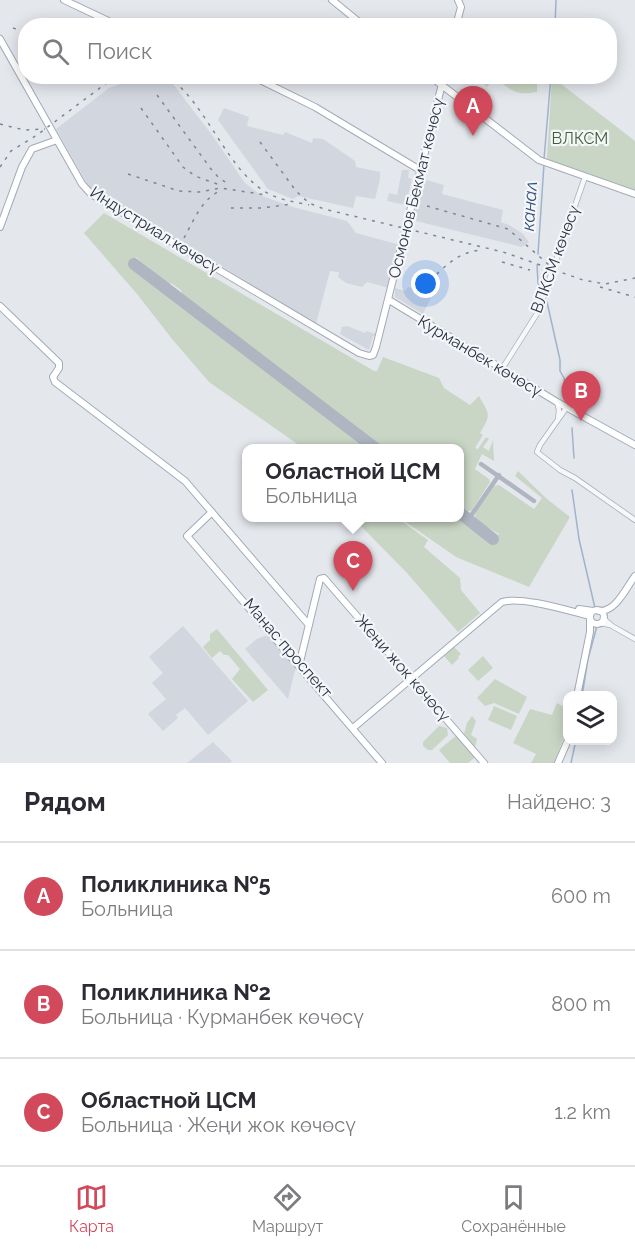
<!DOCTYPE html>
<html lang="ru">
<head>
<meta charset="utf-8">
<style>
	:root { --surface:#fff; --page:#f2f2f3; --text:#2b2b33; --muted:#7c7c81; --line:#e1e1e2; --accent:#d1495b }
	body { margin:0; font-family:Raleway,sans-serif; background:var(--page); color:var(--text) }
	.controls { position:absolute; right:18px; bottom:18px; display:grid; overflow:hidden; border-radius:12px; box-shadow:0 3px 15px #0003 }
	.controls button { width:54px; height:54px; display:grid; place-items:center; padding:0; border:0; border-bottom:2px solid var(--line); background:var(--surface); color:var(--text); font:30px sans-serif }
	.you { position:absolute; left:426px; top:284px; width:21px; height:21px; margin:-15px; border:4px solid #fff; border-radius:50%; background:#1a73e8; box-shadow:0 0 0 9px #1a73e833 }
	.badge { display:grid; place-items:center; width:39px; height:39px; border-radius:50%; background:var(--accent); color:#fff; font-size:20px; font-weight:700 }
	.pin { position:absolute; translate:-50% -50px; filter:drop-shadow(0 2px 3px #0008) }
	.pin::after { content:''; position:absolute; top:32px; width:21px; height:18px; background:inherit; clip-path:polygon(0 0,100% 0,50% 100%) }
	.popup { position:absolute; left:242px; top:444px; width:222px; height:78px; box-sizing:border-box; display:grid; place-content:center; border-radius:12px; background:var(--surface); filter:drop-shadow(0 2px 4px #0005); font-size:20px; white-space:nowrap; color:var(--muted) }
	.popup b { font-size:22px; color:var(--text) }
	.popup::after { content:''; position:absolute; left:50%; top:100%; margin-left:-12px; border:12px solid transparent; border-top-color:var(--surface) }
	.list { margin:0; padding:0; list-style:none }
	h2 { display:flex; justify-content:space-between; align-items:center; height:78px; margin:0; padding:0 24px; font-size:26px }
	h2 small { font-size:20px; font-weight:400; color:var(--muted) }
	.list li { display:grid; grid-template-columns:39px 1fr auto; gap:18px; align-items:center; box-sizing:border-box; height:108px; padding:0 24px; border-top:2px solid var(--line) }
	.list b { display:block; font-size:22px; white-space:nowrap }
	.list p { margin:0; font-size:20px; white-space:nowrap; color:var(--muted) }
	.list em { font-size:20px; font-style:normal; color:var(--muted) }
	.icon { flex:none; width:33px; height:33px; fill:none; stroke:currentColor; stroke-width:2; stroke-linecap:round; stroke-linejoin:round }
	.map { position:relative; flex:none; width:635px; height:763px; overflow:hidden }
	.search { position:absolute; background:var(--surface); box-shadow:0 3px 15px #0003; left:18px; right:18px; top:18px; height:66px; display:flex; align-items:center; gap:15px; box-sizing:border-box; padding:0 21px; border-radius:24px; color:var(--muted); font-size:22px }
	.sheet { height:402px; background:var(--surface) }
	nav { display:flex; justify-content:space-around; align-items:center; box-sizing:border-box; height:84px; border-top:2px solid var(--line); background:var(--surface); font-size:16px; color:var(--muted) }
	nav a { display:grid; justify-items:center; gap:3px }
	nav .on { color:var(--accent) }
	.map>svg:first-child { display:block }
	.built { fill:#d2d6de }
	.green { fill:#c9d6c5 }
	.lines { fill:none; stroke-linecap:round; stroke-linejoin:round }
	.stream { stroke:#9fb4cc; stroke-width:1.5 }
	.taxiway { stroke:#b0b6c1; stroke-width:4.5 }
	.runway { stroke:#b0b6c1; stroke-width:12 }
	.minor-casing { stroke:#a9aeb7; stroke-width:6 }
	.major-casing { stroke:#a3abb8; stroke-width:8 }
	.minor { stroke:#f7f8fa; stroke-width:4.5 }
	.major { stroke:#fff; stroke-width:6 }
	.rail { stroke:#7d8696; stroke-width:1.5; stroke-dasharray:3 6; stroke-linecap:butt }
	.labels { text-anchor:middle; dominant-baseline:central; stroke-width:4.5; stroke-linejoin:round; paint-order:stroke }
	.park-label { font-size:16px; fill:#3f6138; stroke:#f4f6f9 }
	.street-label { font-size:16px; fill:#2b3445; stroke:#f4f6f9 }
	.water-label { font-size:18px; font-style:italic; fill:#34527a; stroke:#f4f6f9 }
</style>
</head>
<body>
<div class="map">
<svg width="635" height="763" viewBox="0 0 635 763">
	<rect width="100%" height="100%" fill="#e4e7ec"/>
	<!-- built -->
	<path class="built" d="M139 77H151L173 84 212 135 245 183 262 196 293 207 347 221 356 233 400 245 389 288 367 282 362 287 346 283 338 277 339 272 330 271 316 324 205 256 90 189 56 129 109 88Z
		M224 108 249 117 247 126 283 135 285 132 312 143 313 138 323 139 355 161 356 167 380 172V179L375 199 356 196 353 208 298 196 293 199 268 189 218 120Z
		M402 170H409L408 178 412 179 406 205 387 201 389 193 397 195Z
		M426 180 444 185 442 194 503 210 501 222 511 226 523 234 529 242 522 247 412 220 421 183Z
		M408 287 420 291 421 289 430 293 429 296 431 298 423 314 395 297V288L405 291Z
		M347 326 365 333 366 331 376 334V336H373L369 350 340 334 342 327Z
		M183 626 248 701 208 735 185 708 176 715 178 718 163 731 148 714 166 699 152 683 163 673 149 657Z
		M269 634 296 666 288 699 245 649 257 639Z
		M213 742 232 761 230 763H187Z"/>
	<!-- green -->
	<path class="green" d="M487 77H501L512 82 523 79 545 78V83L537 84V92C516 96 511 90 495 78L487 87 482 83Z
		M552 77 635 141V191L547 159Z
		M104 213 374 371H377L383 357 439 378 444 388 470 405 479 396C489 414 492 414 480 433L483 435 475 448 478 449 486 437 489 439 483 447 489 451 493 440 494 461 482 454 475 469 489 479 490 482 472 510 466 512 460 508V448H383L182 295 181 290 171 283 169 285 136 257 130 266 367 448H303L209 382 172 339 137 294 84 233Z
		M518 471 547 499 570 517 529 587 456 557 400 518H457L492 544 499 534 477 521 475 516 476 511 494 486 499 485 534 509 542 498 515 476Z
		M358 518H397L428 540 424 547 460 578 461 590 480 613 458 632 407 573 355 520Z
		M483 622 454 647 461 654 458 657 459 658 452 665 444 656 450 651 438 659Z
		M217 629 268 690 253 702 232 679 240 669 228 655H224L220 651 212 658 203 647 210 640V634Z
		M483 656 493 668 478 681 468 670Z
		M495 679 527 697 519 714 494 703 485 706 477 698Z
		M557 703 566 708 564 724 568 726 555 761V763H531L536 754 513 743 530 709 552 715Z
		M494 706 517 716 511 730 488 720Z
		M472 716 476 721 471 735 477 739 475 747 464 734 467 723Z
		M439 726 447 728 448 735 432 750H428L423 746V742Z
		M458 734 477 756 468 763H450L439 750Z"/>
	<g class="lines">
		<!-- stream -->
		<path class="stream" d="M555 26 556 0
			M544 159 551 76
			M538 254 544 164
			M537 265 538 283 542 293
			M547 302 560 360V371L564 378 568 400
			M572 428 574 458
			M572 490 579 539 595 608
			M582 696 588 659 597 626
			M571 763 576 740"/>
		<!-- taxiway -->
		<path class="taxiway" d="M481 464 534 501
			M468 520 499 475"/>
		<!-- runway -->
		<path class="runway" d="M134 264 375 448
			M460 513 493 539"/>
		<defs>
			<path id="minor" d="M502 369 538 312 585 177
				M557 402 559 410 558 419
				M567 407 540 445 537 452 560 470 575 478 635 520
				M603 618 612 626 635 639
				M600 623 610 625"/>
			<path id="major" d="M64 0 119 26
				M332 0 364 26
				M456 26 461 7 458 0
				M0 39 82 184 91 194 359 353 369 356 373 355 376 347 444 76
				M252 76 315 107 420 170
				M430 76 539 160 635 194
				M0 227 22 167 32 149 57 140
				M389 300 557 402 635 445
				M0 306 59 363V368L53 377 55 382 185 481 309 625
				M212 512 187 536 382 763
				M579 609 593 611
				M590 617a7 7 0 1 1 14 0a7 7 0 1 1-14 0Z
				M599 611C616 612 626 588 635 576
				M299 666 320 579 324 578 484 763
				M577 696 590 632V619
				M353 728 502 602C522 596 569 611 590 616
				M558 763 568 740"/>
		</defs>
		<!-- minor casing -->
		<use href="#minor" class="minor-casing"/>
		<!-- major casing -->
		<use href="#major" class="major-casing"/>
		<!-- minor -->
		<use href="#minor" class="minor"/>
		<!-- major -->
		<use href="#major" class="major"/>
		<!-- rail -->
		<path class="rail" d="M13 28 26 32
			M167 76C208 104 226 171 269 194 281 200 295 202 309 205
			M157 95 211 169 219 178 230 185
			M141 108 183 167 195 176 220 185
			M0 124 24 130 45 129
			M260 142 296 191 309 203 324 209 503 252 583 280 605 284 635 278
			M0 167 11 151 37 135 116 76
			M128 174 179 191 199 192 221 188 266 195
			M427 206 508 229 549 265
			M231 208H262L292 204
			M184 238C194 220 202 198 222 190
			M502 262 530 270
			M424 287C442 269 457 251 483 250
			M600 287 635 297"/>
	</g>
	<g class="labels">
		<!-- park labels -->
		<g class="park-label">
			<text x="580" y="138">ВЛКСМ</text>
		</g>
		<!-- street labels -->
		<g class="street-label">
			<text transform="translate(416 188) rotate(-76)">Осмонов Бекмат көчөсү</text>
			<text transform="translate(155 230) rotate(32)">Индустриал көчөсү</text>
			<text transform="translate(555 259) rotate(-70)">ВЛКСМ көчөсү</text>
			<text transform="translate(480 356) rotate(31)">Курманбек көчөсү</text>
			<text transform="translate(288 648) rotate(49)">Манас проспект</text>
			<text transform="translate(403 668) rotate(49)">Жеңи жок көчөсү</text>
		</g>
		<!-- water labels -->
		<g class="water-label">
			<text transform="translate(529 206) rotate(-86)">канал</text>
		</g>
	</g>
</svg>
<div class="controls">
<button><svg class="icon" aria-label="layers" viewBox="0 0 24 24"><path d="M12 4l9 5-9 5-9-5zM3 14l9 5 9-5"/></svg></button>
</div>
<div class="you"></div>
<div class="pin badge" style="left:473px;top:136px">A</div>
<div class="pin badge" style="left:581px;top:421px">B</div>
<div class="pin badge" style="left:353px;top:591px">C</div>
<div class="popup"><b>Областной ЦСМ</b>Больница</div>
<div class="search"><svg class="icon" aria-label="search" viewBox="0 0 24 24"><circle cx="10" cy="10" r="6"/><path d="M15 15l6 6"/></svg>Поиск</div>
</div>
<section class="sheet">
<h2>Рядом<small>Найдено: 3</small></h2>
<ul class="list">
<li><span class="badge">A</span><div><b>Поликлиника №5</b><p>Больница</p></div><em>600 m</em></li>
<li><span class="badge">B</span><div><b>Поликлиника №2</b><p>Больница · Курманбек көчөсү</p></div><em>800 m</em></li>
<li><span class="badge">C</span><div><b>Областной ЦСМ</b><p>Больница · Жеңи жок көчөсү</p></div><em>1.2 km</em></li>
</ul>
</section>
<nav>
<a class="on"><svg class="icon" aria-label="map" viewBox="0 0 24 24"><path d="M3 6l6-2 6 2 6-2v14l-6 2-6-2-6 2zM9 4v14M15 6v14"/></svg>Карта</a>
<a><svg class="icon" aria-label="directions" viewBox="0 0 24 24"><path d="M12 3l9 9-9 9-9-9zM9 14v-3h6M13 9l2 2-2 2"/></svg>Маршрут</a>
<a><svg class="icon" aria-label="saved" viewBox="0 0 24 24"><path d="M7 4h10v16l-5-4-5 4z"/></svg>Сохранённые</a>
</nav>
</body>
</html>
